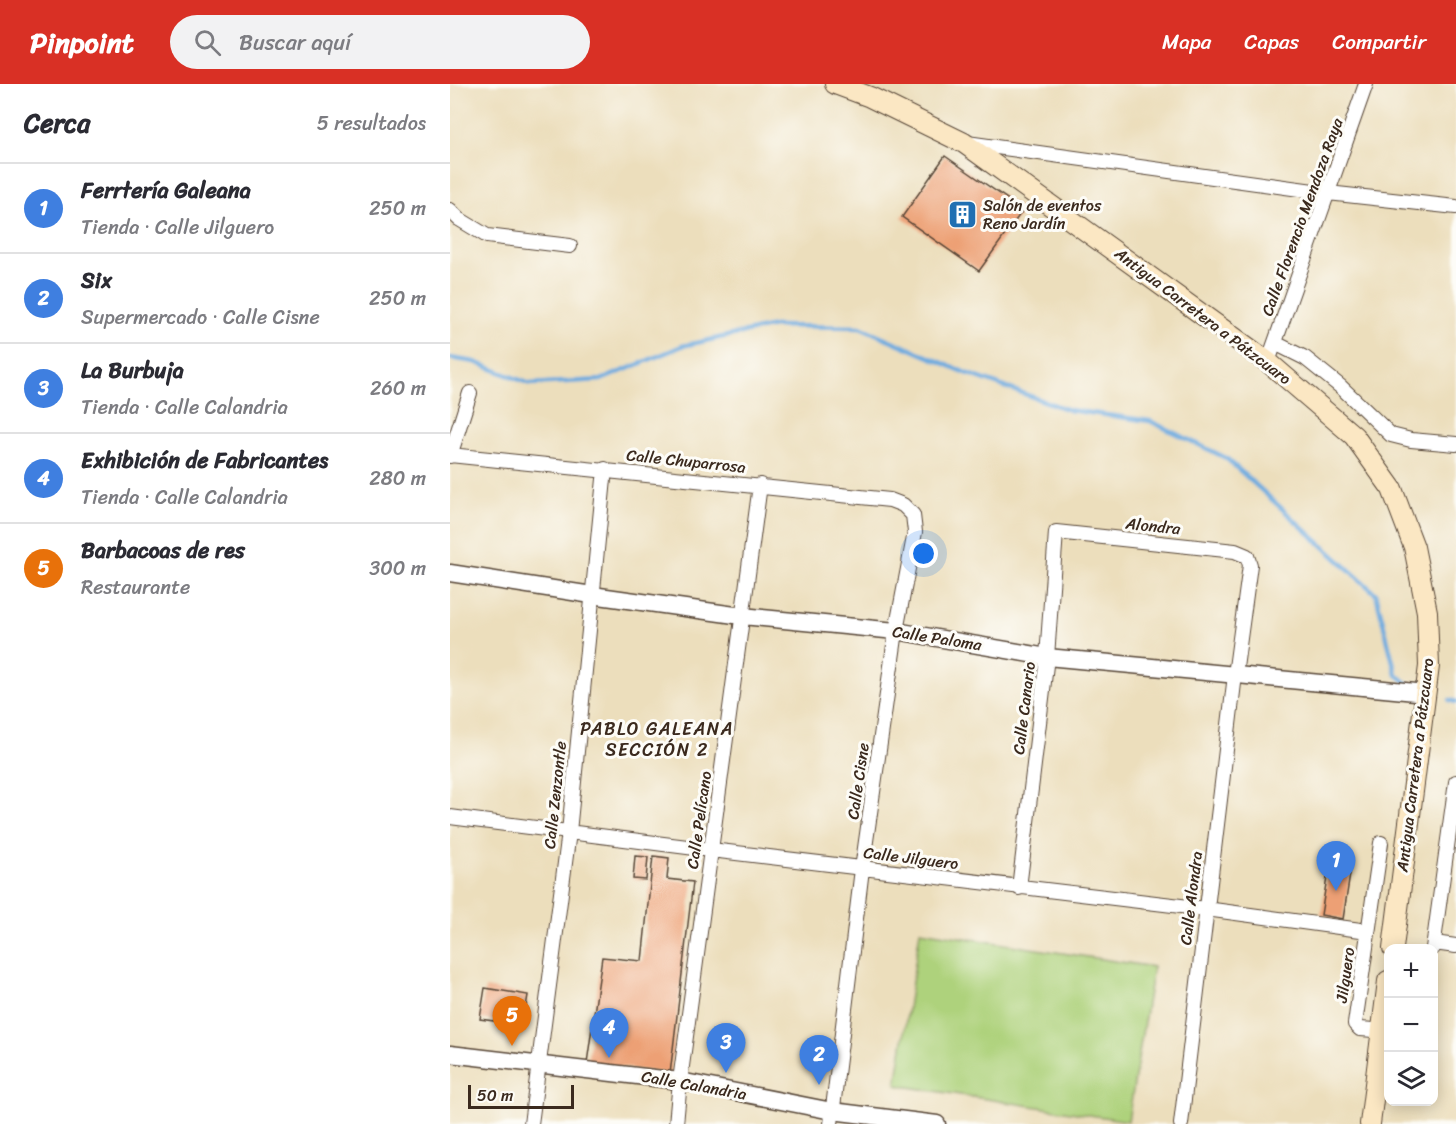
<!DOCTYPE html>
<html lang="es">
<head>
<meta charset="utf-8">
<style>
	:root { --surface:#fff; --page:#f2f2f3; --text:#2b2b33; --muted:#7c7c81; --line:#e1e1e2; --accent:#d93025 }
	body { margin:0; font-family:Sriracha,sans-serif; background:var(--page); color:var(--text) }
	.controls { position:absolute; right:18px; bottom:18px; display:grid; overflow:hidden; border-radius:12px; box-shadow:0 3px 15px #0003 }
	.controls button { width:54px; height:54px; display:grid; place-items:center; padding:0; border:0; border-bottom:2px solid var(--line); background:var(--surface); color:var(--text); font:30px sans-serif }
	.scale { position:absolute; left:18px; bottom:15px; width:106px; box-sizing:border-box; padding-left:6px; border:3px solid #3b2a1e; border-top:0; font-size:16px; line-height:21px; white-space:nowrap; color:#3b2a1e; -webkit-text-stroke:4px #fdfcf7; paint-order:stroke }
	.you { position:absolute; left:474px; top:470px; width:21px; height:21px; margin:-15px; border:4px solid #fff; border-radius:50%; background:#1a73e8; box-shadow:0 0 0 9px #1a73e833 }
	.badge { display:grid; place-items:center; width:39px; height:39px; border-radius:50%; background:var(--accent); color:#fff; font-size:20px; font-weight:700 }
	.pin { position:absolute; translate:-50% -50px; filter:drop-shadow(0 2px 3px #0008) }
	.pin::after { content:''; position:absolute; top:32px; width:21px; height:18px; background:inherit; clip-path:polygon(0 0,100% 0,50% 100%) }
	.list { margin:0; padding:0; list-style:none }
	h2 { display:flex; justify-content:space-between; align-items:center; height:78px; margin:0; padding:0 24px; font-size:26px }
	h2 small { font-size:20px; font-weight:400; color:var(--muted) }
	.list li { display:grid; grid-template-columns:39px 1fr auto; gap:18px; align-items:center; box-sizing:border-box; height:90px; padding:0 24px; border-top:2px solid var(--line) }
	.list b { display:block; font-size:22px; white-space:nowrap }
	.list p { margin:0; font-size:20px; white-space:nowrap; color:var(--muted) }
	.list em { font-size:20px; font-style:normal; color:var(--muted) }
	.icon { flex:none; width:33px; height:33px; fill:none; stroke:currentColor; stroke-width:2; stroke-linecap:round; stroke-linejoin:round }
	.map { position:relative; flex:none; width:1006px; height:1040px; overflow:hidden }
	header { display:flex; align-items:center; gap:36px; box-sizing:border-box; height:84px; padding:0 30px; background:var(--accent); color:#fff }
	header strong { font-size:28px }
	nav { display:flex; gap:33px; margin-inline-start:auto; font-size:21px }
	.search { width:420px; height:54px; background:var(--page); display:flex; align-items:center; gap:15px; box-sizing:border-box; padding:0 21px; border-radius:33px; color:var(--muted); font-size:22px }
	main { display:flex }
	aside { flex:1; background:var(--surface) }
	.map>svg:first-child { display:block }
	.green { fill:#aed27c; stroke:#747e4d; stroke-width:1.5 }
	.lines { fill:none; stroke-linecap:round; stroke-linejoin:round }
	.stream { stroke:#6eabdf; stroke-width:4.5 }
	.building { fill:#eda075 }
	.minor-casing { stroke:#564536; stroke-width:16 }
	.tertiary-casing { stroke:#564536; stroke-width:19 }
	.secondary-casing { stroke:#564536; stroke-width:22 }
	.minor { stroke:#fff; stroke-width:14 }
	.tertiary { stroke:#fff; stroke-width:16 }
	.secondary { stroke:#fbe7c3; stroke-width:20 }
	.labels { text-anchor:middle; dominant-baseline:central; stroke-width:6; stroke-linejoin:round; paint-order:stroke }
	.poi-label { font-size:16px; fill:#3b2a1e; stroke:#fdfcf7; text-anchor:start }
	.street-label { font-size:16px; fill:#3b2a1e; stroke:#fdfcf7 }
	.neighbourhood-label { font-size:18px; letter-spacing:1.5px; fill:#3b2a1e; stroke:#fdfcf7 }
</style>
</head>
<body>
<header>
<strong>Pinpoint</strong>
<div class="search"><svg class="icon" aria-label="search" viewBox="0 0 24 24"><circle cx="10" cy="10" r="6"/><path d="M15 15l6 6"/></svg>Buscar aquí</div>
<nav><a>Mapa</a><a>Capas</a><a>Compartir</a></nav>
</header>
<main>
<aside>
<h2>Cerca<small>5 resultados</small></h2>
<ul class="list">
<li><span class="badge" style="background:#3f7fe0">1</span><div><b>Ferrtería Galeana</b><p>Tienda · Calle Jilguero</p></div><em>250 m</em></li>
<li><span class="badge" style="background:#3f7fe0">2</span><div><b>Six</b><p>Supermercado · Calle Cisne</p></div><em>250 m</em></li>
<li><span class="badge" style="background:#3f7fe0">3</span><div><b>La Burbuja</b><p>Tienda · Calle Calandria</p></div><em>260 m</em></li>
<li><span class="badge" style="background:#3f7fe0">4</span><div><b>Exhibición de Fabricantes</b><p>Tienda · Calle Calandria</p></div><em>280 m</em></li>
<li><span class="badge" style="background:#e8710a">5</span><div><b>Barbacoas de res</b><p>Restaurante</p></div><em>300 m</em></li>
</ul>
</aside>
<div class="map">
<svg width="1006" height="1040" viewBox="0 0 1006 1040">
	<rect width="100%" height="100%" fill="#fdfcf7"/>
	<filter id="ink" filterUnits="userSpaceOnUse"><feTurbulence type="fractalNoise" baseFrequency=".0167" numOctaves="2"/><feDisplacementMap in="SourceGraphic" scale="12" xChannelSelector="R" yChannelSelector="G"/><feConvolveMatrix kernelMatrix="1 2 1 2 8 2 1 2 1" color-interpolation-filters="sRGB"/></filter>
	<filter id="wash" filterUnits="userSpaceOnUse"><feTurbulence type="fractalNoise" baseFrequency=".008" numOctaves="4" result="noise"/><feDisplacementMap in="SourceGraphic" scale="24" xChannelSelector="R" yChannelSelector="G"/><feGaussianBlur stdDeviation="1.35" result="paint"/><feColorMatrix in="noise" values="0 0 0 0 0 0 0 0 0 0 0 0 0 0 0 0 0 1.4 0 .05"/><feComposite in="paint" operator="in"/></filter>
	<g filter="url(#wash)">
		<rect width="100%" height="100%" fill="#ecdebc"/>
		<!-- green -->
		<path class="green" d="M470 847 703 883 678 1037 446 1001Z"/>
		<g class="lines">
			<!-- stream -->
			<path class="stream" d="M0 274 25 278 80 300 151 296 232 262 324 242 410 243 516 289 619 326 700 337 776 374 926 510 946 590 961 602
				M1000 616 1006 618"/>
		</g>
		<g id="blocks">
			<!-- building -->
			<path class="building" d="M495 72 573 126 529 187 452 133Z
				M185 772 198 773 196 796 183 795Z
				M203 772 219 774 217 795 243 798 220 990 137 979 152 873 192 877Z
				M879 781 901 784 893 835 871 831Z
				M35 904 78 911 73 941 30 935Z"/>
		</g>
	</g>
	<g filter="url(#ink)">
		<use href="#blocks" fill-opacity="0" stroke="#564536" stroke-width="1.5"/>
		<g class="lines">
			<defs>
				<path id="minor" d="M517 59 878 109 1006 123
					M0 126 9 135 37 152 120 162
					M825 259 855 274 891 303 941 351 961 356 1006 360
					M818 278 916 0
					M0 371 440 416 453 421 463 431 465 448 446 547 412 785 381 1040
					M0 372 20 309
					M0 733 261 766 756 825 918 847
					M931 759 905 940 910 945 938 947
					M569 804 597 573 606 448 785 467 797 472 800 481 785 591 731 1040
					M984 859 1006 862
					M983 864 1006 698
					M81 1040 119 748 155 385
					M226 1040 230 997 310 401"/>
				<path id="tertiary" d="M0 489 142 511 292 532 446 547 597 573 976 609
					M0 970 230 997 382 1027 487 1040"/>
				<path id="secondary" d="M385 0 420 13 514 59 818 278 904 352 942 405 964 463 977 528 979 582 943 864
					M920 1040 938 897"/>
			</defs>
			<!-- minor casing -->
			<use href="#minor" class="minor-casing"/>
			<!-- tertiary casing -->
			<use href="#tertiary" class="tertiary-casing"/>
			<!-- secondary casing -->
			<use href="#secondary" class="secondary-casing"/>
			<!-- minor -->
			<use href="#minor" class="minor"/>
			<!-- tertiary -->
			<use href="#tertiary" class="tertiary"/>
			<!-- secondary -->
			<use href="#secondary" class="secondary"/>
		</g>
	</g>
	<!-- icons -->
	<defs>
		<symbol id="building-square" viewBox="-11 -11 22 22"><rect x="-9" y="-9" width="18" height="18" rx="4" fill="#1f6fb2" stroke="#fdfcf7"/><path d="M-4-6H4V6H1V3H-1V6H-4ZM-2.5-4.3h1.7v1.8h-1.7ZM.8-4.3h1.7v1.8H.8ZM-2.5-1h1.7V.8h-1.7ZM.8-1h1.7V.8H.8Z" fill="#fff"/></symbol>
	</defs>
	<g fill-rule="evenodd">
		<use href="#building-square" x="496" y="114" width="33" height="33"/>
	</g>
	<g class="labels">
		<!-- poi labels -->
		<g class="poi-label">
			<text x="533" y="121">Salón de eventos<tspan x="533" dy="18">Reno Jardín</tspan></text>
		</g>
		<!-- street labels -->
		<g class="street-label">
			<text transform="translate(852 133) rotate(-70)">Calle Florencio Mendoza Raya</text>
			<text transform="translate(753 232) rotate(37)">Antigua Carretera a Pátzcuaro</text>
			<text transform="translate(236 377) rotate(6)">Calle Chuparrosa</text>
			<text transform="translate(703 442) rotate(6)">Alondra</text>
			<text transform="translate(487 554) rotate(9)">Calle Paloma</text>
			<text transform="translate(574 624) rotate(-83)">Calle Canario</text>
			<text transform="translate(965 681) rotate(-83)">Antigua Carretera a Pátzcuaro</text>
			<text transform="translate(408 697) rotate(-82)">Calle Cisne</text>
			<text transform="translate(105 711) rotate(-84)">Calle Zenzontle</text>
			<text transform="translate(249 736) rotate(-82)">Calle Pelícano</text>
			<text transform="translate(461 774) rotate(7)">Calle Jilguero</text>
			<text transform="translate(741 814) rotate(-83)">Calle Alondra</text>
			<text transform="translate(895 891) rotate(-82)">Jilguero</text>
			<text transform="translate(244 1001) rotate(10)">Calle Calandria</text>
		</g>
		<!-- neighbourhood labels -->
		<g class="neighbourhood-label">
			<text x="207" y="645">PABLO GALEANA<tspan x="207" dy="21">SECCIÓN 2</tspan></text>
		</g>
	</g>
</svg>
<div class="controls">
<button>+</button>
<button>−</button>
<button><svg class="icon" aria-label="layers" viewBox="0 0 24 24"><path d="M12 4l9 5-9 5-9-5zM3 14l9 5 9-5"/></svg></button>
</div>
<div class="scale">50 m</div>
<div class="you"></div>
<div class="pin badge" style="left:886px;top:807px;background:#3f7fe0">1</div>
<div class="pin badge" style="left:369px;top:1001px;background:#3f7fe0">2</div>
<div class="pin badge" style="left:276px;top:989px;background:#3f7fe0">3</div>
<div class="pin badge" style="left:159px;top:974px;background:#3f7fe0">4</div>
<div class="pin badge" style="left:62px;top:962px;background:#e8710a">5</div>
</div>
</main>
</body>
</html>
